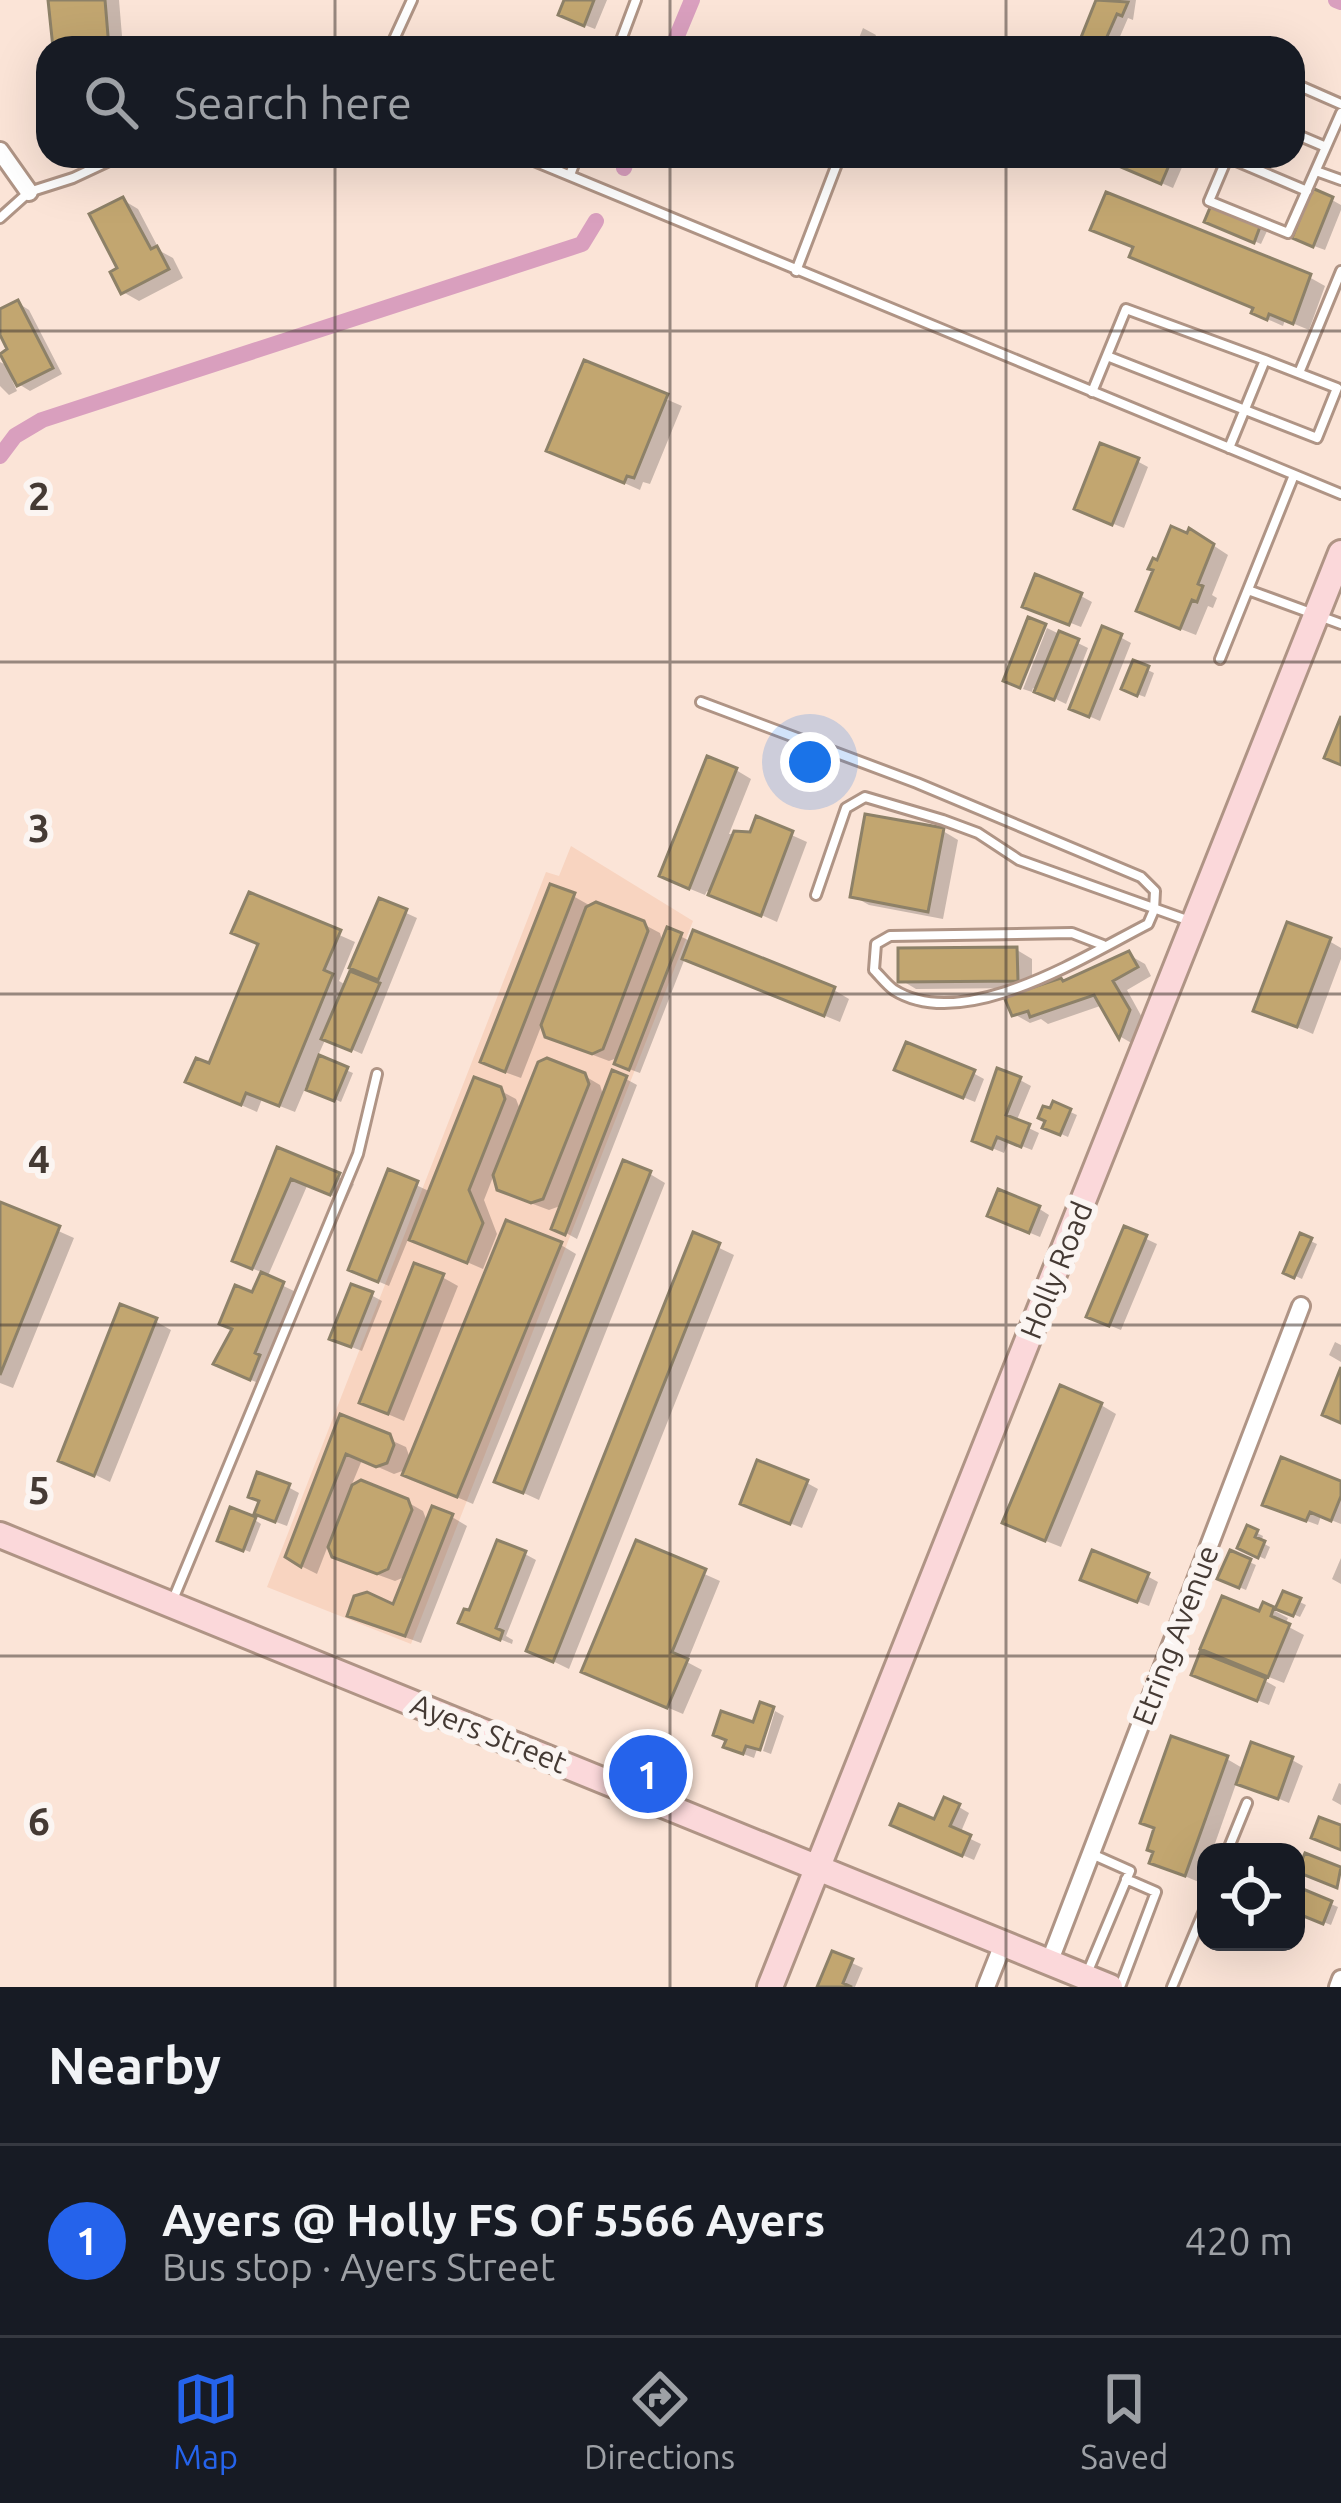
<!DOCTYPE html>
<html lang="en">
<head>
<meta charset="utf-8">
<style>
	:root { --surface:#171b24; --page:#242831; --text:#f1f3f6; --muted:#9ea1a6; --line:#363941; --accent:#2563eb }
	body { margin:0; font-family:Ubuntu,sans-serif; background:var(--page); color:var(--text) }
	.controls { position:absolute; right:36px; bottom:36px; display:grid; overflow:hidden; border-radius:24px; box-shadow:0 12px 48px #0002 }
	.controls button { width:108px; height:108px; display:grid; place-items:center; padding:0; border:0; border-bottom:3px solid var(--line); background:var(--surface); color:var(--text); font:60px sans-serif }
	.you { position:absolute; left:810px; top:762px; width:42px; height:42px; margin:-30px; border:9px solid #fff; border-radius:50%; background:#1a73e8; box-shadow:0 0 0 18px #1a73e833 }
	.badge { display:grid; place-items:center; width:78px; height:78px; border-radius:50%; background:var(--accent); color:#fff; font-size:39px; font-weight:700 }
	.pin { position:absolute; translate:-50% -50%; border:6px solid #fff; box-shadow:0 3px 12px #0006 }
	.list { margin:0; padding:0; list-style:none }
	h2 { display:flex; justify-content:space-between; align-items:center; height:156px; margin:0; padding:0 48px; font-size:51px }
	h2 small { font-size:39px; font-weight:400; color:var(--muted) }
	.list li { display:grid; grid-template-columns:78px 1fr auto; gap:36px; align-items:center; box-sizing:border-box; height:192px; padding:0 48px; border-top:3px solid var(--line) }
	.list b { display:block; font-size:45px; white-space:nowrap }
	.list p { margin:0; font-size:39px; white-space:nowrap; color:var(--muted) }
	.list em { font-size:39px; font-style:normal; color:var(--muted) }
	.icon { flex:none; width:66px; height:66px; fill:none; stroke:currentColor; stroke-width:2; stroke-linecap:round; stroke-linejoin:round }
	.map { position:relative; flex:none; width:1341px; height:1987px; overflow:hidden }
	.search { position:absolute; background:var(--surface); box-shadow:0 12px 48px #0002; left:36px; right:36px; top:36px; height:132px; display:flex; align-items:center; gap:30px; box-sizing:border-box; padding:0 42px; border-radius:36px; color:var(--muted); font-size:45px }
	.sheet { height:348px; background:var(--surface) }
	nav { display:flex; justify-content:space-around; align-items:center; box-sizing:border-box; height:168px; border-top:3px solid var(--line); background:var(--surface); font-size:33px; color:var(--muted) }
	nav a { display:grid; justify-items:center; gap:6px }
	nav .on { color:var(--accent) }
	.map>svg:first-child { display:block }
	.built { fill:#f8d4c0 }
	.shadow { fill:#0003 }
	.lines { fill:none; stroke-linecap:round; stroke-linejoin:round }
	.canal { stroke:#d99fbe; stroke-width:16 }
	.building { fill:#c2a670; stroke:#8d8168; stroke-width:3 }
	.lane-casing { stroke:#af9485; stroke-width:14 }
	.street-casing { stroke:#af9485; stroke-width:22 }
	.secondary-casing { stroke:#af9485; stroke-width:30 }
	.lane { stroke:#fff; stroke-width:8 }
	.street { stroke:#fff; stroke-width:16 }
	.secondary { stroke:#fbd8da; stroke-width:24 }
	.grid { fill:none; stroke:#453a34; stroke-width:3; stroke-opacity:0.55 }
	.labels { text-anchor:middle; dominant-baseline:central; stroke-width:12; stroke-linejoin:round; paint-order:stroke }
	.street-label { font-size:30px; fill:#453a34; stroke:#fbf5f2 }
	.grid-label { font-size:39px; text-anchor:middle; font-weight:bold; fill:#453a34; stroke:#fbf5f2; stroke-width:12; stroke-linejoin:round; paint-order:stroke }
</style>
</head>
<body>
<div class="map">
<svg width="1341" height="1987" viewBox="0 0 1341 1987">
	<rect width="100%" height="100%" fill="#fbe4d7"/>
	<!-- built -->
	<path class="built" d="M571 846 693 921 411 1644 267 1587 546 872 559 876Z"/>
	<!-- shadow -->
	<path class="shadow" d="M51 0H119L123 48H56Z
		M567 0H607L595 29 572 20Z
		M1099 0H1136L1133 20 1128 18 1115 48H1090L1082 43Z
		M863 28 876 35 871 46 875 48H855Z
		M1123 156H1166L1183 165 1173 188 1131 170Z
		M123 200 138 209 160 251 173 258 183 278 139 301 123 292Z
		M1332 200 1341 205V210L1325 250 1306 243Z
		M1213 207 1267 231 1261 244 1214 224Z
		M1094 229 1309 277 1325 286 1309 330 1285 320 1283 326 1267 319 1278 301 1256 309 1148 265 1132 256 1136 248Z
		M18 303 29 310 62 374 30 391 12 380 17 391 9 395 0 386V362L10 367 11 350 0 329V312Z
		M585 364 682 406 650 484 643 482 640 490 550 450Z
		M1137 461 1148 467 1124 528 1088 514Z
		M1172 529 1199 536 1228 555 1212 595 1217 598 1213 608 1208 606 1196 635 1155 619 1158 564Z
		M1081 596 1092 602 1081 627 1033 608Z
		M1047 628 1088 648 1066 704 1033 688 1032 692 1023 689Z
		M1120 637 1131 643 1100 721 1084 714Z
		M1135 664 1154 673 1145 697 1131 692Z
		M736 770 751 779 729 834 752 835 758 820 807 842 777 922 707 891 705 895 678 884Z
		M943 831 958 840 943 919 869 905 853 896Z
		M251 896 355 942 339 981 346 985 380 901 417 918 362 1054 326 1038 317 1058 353 1073 341 1102 306 1086 295 1112 262 1099 257 1112 204 1089 261 945Z
		M573 896 589 905 587 910 643 924 660 933 663 944 680 936 692 942 695 934 834 990 849 999 840 1022 685 958 640 1073 629 1069 620 1057 609 1061 564 1044 548 1035 544 1019 521 1078 499 1070 483 1061Z
		M1329 941 1341 948V959L1313 1034 1257 1010Z
		M1017 950 1032 959V988L916 989 901 980Z
		M1129 955 1145 964 1151 976 1127 990 1144 1021 1135 1045 1121 1037 1103 1005 1048 1024 1041 1019 1030 1023 1014 1014 1065 983Z
		M973 1073 984 1079 975 1102 909 1075Z
		M583 1075 600 1085 604 1098 626 1079 637 1085 577 1239 555 1227 563 1205 549 1210 517 1198 495 1172 484 1200 497 1234 483 1269 409 1237 389 1286 363 1275 390 1173 431 1192 499 1090 516 1099 521 1112Z
		M1020 1080 1031 1086 1016 1122 1039 1133 1032 1150 1009 1141 1004 1153 987 1146Z
		M1055 1105 1077 1115 1068 1137 1052 1130Z
		M279 1151 354 1184 346 1201 307 1186 267 1278 298 1293 269 1364 274 1367 266 1386 231 1372 264 1273 251 1268Z
		M650 1174 665 1183 539 1500 498 1481Z
		M0 1205 74 1238 13 1388 0 1383Z
		M1038 1208 1049 1215 1040 1237 1002 1221Z
		M1125 1229 1157 1244 1121 1330 1101 1322Z
		M694 1236 734 1255 569 1669 530 1650Z
		M1302 1237 1317 1244 1302 1279 1287 1272Z
		M561 1245 576 1254 473 1504 421 1482 408 1469 394 1474 362 1460 350 1489 362 1484 407 1502 423 1511 428 1524 452 1517 467 1526 421 1643 366 1623 350 1614 395 1608 407 1576 395 1581 351 1565 334 1555 329 1543 317 1574 295 1563 342 1418 406 1447 411 1461Z
		M442 1277 458 1286 404 1421 378 1410Z
		M371 1295 382 1301 362 1351 344 1344Z
		M155 1321 171 1330 110 1482 73 1464Z
		M1335 1342 1341 1345V1362L1329 1355Z
		M1101 1405 1116 1414 1061 1547 1021 1531Z
		M807 1483 818 1489 802 1528 754 1509Z
		M1341 1484V1524L1321 1516 1318 1525 1277 1510Z
		M288 1487 299 1493 287 1526 268 1519Z
		M255 1520 261 1524 250 1552 227 1543Z
		M1249 1529 1263 1536 1261 1542 1270 1547 1265 1559 1247 1551Z
		M637 1544 720 1581 687 1662 702 1670 683 1714 600 1679Z
		M525 1554 536 1560 506 1636 513 1640 512 1644 473 1628 470 1614Z
		M1232 1554 1256 1565 1246 1590 1227 1582Z
		M1341 1558V1584L1332 1579Z
		M1147 1576 1158 1582 1149 1606 1095 1585Z
		M1285 1595 1306 1605 1300 1617 1279 1608Z
		M1273 1610 1288 1618 1285 1625 1304 1635 1284 1683 1259 1673 1257 1676 1276 1687 1269 1705 1206 1680 1229 1662 1204 1648Z
		M775 1711 784 1716 771 1754 763 1751Z
		M766 1722 754 1758 738 1752 755 1725Z
		M1227 1759 1244 1769 1292 1760 1303 1766 1289 1803 1237 1781 1212 1852H1206L1201 1883 1152 1862Z
		M1339 1783 1341 1784V1805L1332 1800Z
		M959 1807 969 1813 960 1834 981 1844 974 1860 904 1830 936 1823Z
		M1299 1891 1338 1907 1331 1925 1296 1911Z
		M834 1955 863 1968 855 1987H821Z"/>
	<g class="lines">
		<!-- canal -->
		<path class="canal" d="M1336 0 1341 2
			M672 48 692 0
			M624 168 628 156
			M0 456 15 436 42 420 582 244 596 221"/>
	</g>
	<!-- building -->
	<path class="building" d="M48 0H105L109 48H53Z
		M564 0H594L584 26 558 15Z
		M1096 0 1128 2 1122 16 1117 14 1102 48H1086L1078 45Z
		M1120 156H1173L1161 184 1116 165Z
		M1312 188 1333 197 1313 247 1292 238Z
		M1106 192 1311 274 1293 324 1269 314 1267 320 1251 313 1253 308 1129 257 1133 247 1090 230Z
		M123 197 151 249 157 246 169 269 121 294 110 272 117 268 89 214Z
		M1212 203 1261 224 1254 243 1204 222Z
		M18 300 53 368 17 386 0 354 7 349 0 335V309Z
		M584 360 668 394 634 478 627 476 624 483 546 451Z
		M1100 443 1139 458 1112 525 1074 509Z
		M1171 526 1187 533 1189 528 1214 544 1198 584 1203 586 1197 602 1192 600 1180 629 1136 611 1153 570 1148 569 1153 558 1157 560Z
		M1035 574 1082 593 1069 625 1022 607Z
		M1028 617 1046 624 1020 688 1003 681Z
		M1102 626 1122 634 1089 717 1069 709Z
		M1059 631 1079 639 1054 700 1034 692Z
		M1133 660 1149 666 1137 696 1121 689Z
		M1341 716V765L1324 758Z
		M707 756 737 768 689 889 659 876Z
		M865 814 944 828 928 912 850 897Z
		M756 816 793 831 761 916 708 895 734 831 750 832Z
		M550 884 575 893 505 1072 480 1062Z
		M249 892 341 930 324 970 333 974 279 1106 246 1093 241 1105 185 1082 196 1058 209 1063 258 944 231 933Z
		M379 898 407 909 378 980 349 968Z
		M596 902 644 921 648 931 603 1049 592 1054 545 1037 541 1025 586 907Z
		M1287 922 1331 938 1297 1027 1253 1011Z
		M667 927 682 933 629 1070 614 1064Z
		M693 930 835 987 824 1016 682 959Z
		M1017 947 1018 981 898 982V948Z
		M1129 951 1138 967 1113 981 1130 1010 1119 1039 1094 995 1030 1017 1028 1011 1012 1016 1004 997 1061 978 1063 981Z
		M350 971 380 983 351 1051 321 1039Z
		M906 1042 975 1070 963 1098 894 1070Z
		M319 1055 348 1067 334 1101 306 1090Z
		M547 1058 585 1073 589 1084 543 1199 531 1203 497 1190 493 1175 538 1062Z
		M997 1068 1021 1077 1006 1115 1030 1124 1021 1147 997 1137 992 1149 972 1141Z
		M612 1070 627 1076 565 1235 551 1229Z
		M474 1077 501 1087 505 1099 469 1190 483 1223 467 1263 409 1240Z
		M1053 1101 1071 1109 1060 1135 1042 1128 1045 1121 1038 1118 1043 1106 1050 1108Z
		M277 1147 340 1173 330 1195 291 1179 252 1269 232 1261Z
		M623 1160 651 1171 523 1493 494 1482Z
		M388 1169 418 1181 378 1282 348 1270Z
		M998 1189 1040 1206 1029 1233 987 1216Z
		M0 1202 60 1226 0 1375Z
		M506 1220 562 1242 457 1497 402 1475Z
		M1124 1226 1147 1235 1109 1326 1086 1317Z
		M693 1232 720 1243 553 1662 526 1651Z
		M1300 1233 1312 1238 1294 1278 1283 1273Z
		M414 1263 444 1274 388 1414 359 1403Z
		M261 1272 284 1282 255 1353 260 1355 250 1380 213 1364 232 1329 219 1324 235 1285 252 1292Z
		M351 1284 373 1292 351 1347 329 1339Z
		M120 1304 157 1318 94 1476 58 1461Z
		M1341 1367V1423L1322 1415Z
		M1060 1385 1102 1403 1045 1541 1002 1523Z
		M340 1414 390 1434 394 1445 387 1463 376 1467 346 1454 301 1567 285 1557Z
		M1281 1457 1341 1481V1496L1331 1521 1310 1512 1306 1521 1262 1505Z
		M757 1460 808 1480 790 1524 740 1504Z
		M257 1472 290 1484 275 1522 254 1514 259 1501 248 1497Z
		M361 1480 408 1499 412 1510 388 1569 377 1574 332 1557 328 1547 352 1485Z
		M432 1506 453 1514 405 1636 347 1616 354 1596 367 1592 393 1604Z
		M230 1507 256 1517 243 1551 217 1541Z
		M1247 1525 1258 1530 1255 1537 1265 1541 1258 1558 1237 1548Z
		M497 1540 526 1551 496 1628 503 1631 500 1640 458 1623 464 1609 469 1610Z
		M636 1540 706 1569 672 1652 688 1659 667 1708 581 1672Z
		M1092 1550 1149 1573 1137 1602 1080 1580Z
		M1230 1550 1251 1559 1239 1588 1217 1579Z
		M1283 1591 1301 1598 1293 1616 1275 1609Z
		M1222 1596 1259 1611 1263 1602 1274 1607 1271 1616 1290 1624 1268 1677 1200 1649Z
		M1200 1652 1266 1678 1257 1701 1191 1675Z
		M760 1702 774 1707 760 1750 746 1746 743 1754 723 1747 726 1740 713 1735 721 1711 753 1722Z
		M1171 1736 1228 1756 1185 1876 1149 1863 1153 1852 1147 1850 1154 1828 1140 1823Z
		M1251 1742 1293 1757 1278 1799 1236 1784Z
		M944 1797 960 1804 950 1826 971 1835 962 1856 890 1825 899 1804 934 1819Z
		M1319 1817 1341 1825V1850L1311 1838Z
		M1305 1853 1341 1867 1337 1888 1297 1872Z
		M1298 1887 1332 1901 1323 1924 1296 1913Z
		M832 1951 853 1959 843 1983 852 1987H817Z"/>
	<g class="lines">
		<defs>
			<path id="lane" d="M390 48 412 0
				M618 48 636 0
				M1293 83 1341 104
				M1293 133 1326 147
				M522 156 1341 494
				M1228 156 1209 201 1288 233 1341 113
				M1227 157 1307 191
				M1316 171 1341 180
				M570 175 577 156
				M0 218 29 192 73 178 120 156
				M796 271 840 156
				M1107 356 1317 438 1337 388 1265 360
				M1299 373 1341 271
				M1092 392 1126 309 1265 360 1229 448
				M1248 590 1341 624
				M1220 659 1294 475
				M701 702 917 783 1141 877 1155 891 1154 910 1148 924C1085 956 964 1034 894 990 887 985 880 976 874 970L876 944 890 936 1072 933 1103 945
				M816 895 846 808 865 797 943 820 978 833 1019 860 1187 920
				M172 1602 358 1154 377 1074
				M1227 1852 1247 1803
				M1088 1971 1130 1871 1094 1855
				M1120 1987 1156 1892 1126 1879
				M1172 1987 1206 1906"/>
			<path id="street" d="M0 151 29 192
				M1049 1963 1301 1306
				M986 1987 1003 1944
				M1338 1987 1341 1979"/>
			<path id="secondary" d="M0 1535 1110 1987
				M770 1987 1341 553"/>
		</defs>
		<!-- lane casing -->
		<use href="#lane" class="lane-casing"/>
		<!-- street casing -->
		<use href="#street" class="street-casing"/>
		<!-- secondary casing -->
		<use href="#secondary" class="secondary-casing"/>
		<!-- lane -->
		<use href="#lane" class="lane"/>
		<!-- street -->
		<use href="#street" class="street"/>
		<!-- secondary -->
		<use href="#secondary" class="secondary"/>
	</g>
	<!-- grid -->
	<path class="grid" d="M335 0V48M670 0V48M1006 0V48M335 156V1987M670 156V1987M1006 156V1987M0 331H1341M0 662H1341M0 994H1341M0 1325H1341M0 1656H1341"/>
	<g class="labels">
		<!-- street labels -->
		<g class="street-label">
			<text transform="translate(1056 1270) rotate(-68)">Holly Road</text>
			<text transform="translate(1175 1635) rotate(-69)">Etring Avenue</text>
			<text transform="translate(489 1733) rotate(22)">Ayers Street</text>
		</g>
	</g>
	<g class="grid-label">
		<text x="39" y="510">2</text>
		<text x="39" y="842">3</text>
		<text x="39" y="1173">4</text>
		<text x="39" y="1504">5</text>
		<text x="39" y="1835">6</text>
	</g>
</svg>
<div class="controls">
<button><svg class="icon" aria-label="locate" viewBox="0 0 24 24"><circle cx="12" cy="12" r="6"/><path d="M12 2v4M12 18v4M2 12h4M18 12h4"/></svg></button>
</div>
<div class="you"></div>
<div class="pin badge" style="left:648px;top:1774px">1</div>
<div class="search"><svg class="icon" aria-label="search" viewBox="0 0 24 24"><circle cx="10" cy="10" r="6"/><path d="M15 15l6 6"/></svg>Search here</div>
</div>
<section class="sheet">
<h2>Nearby<small></small></h2>
<ul class="list">
<li><span class="badge">1</span><div><b>Ayers @ Holly FS Of 5566 Ayers</b><p>Bus stop · Ayers Street</p></div><em>420 m</em></li>
</ul>
</section>
<nav>
<a class="on"><svg class="icon" aria-label="map" viewBox="0 0 24 24"><path d="M3 6l6-2 6 2 6-2v14l-6 2-6-2-6 2zM9 4v14M15 6v14"/></svg>Map</a>
<a><svg class="icon" aria-label="directions" viewBox="0 0 24 24"><path d="M12 3l9 9-9 9-9-9zM9 14v-3h6M13 9l2 2-2 2"/></svg>Directions</a>
<a><svg class="icon" aria-label="saved" viewBox="0 0 24 24"><path d="M7 4h10v16l-5-4-5 4z"/></svg>Saved</a>
</nav>
</body>
</html>
